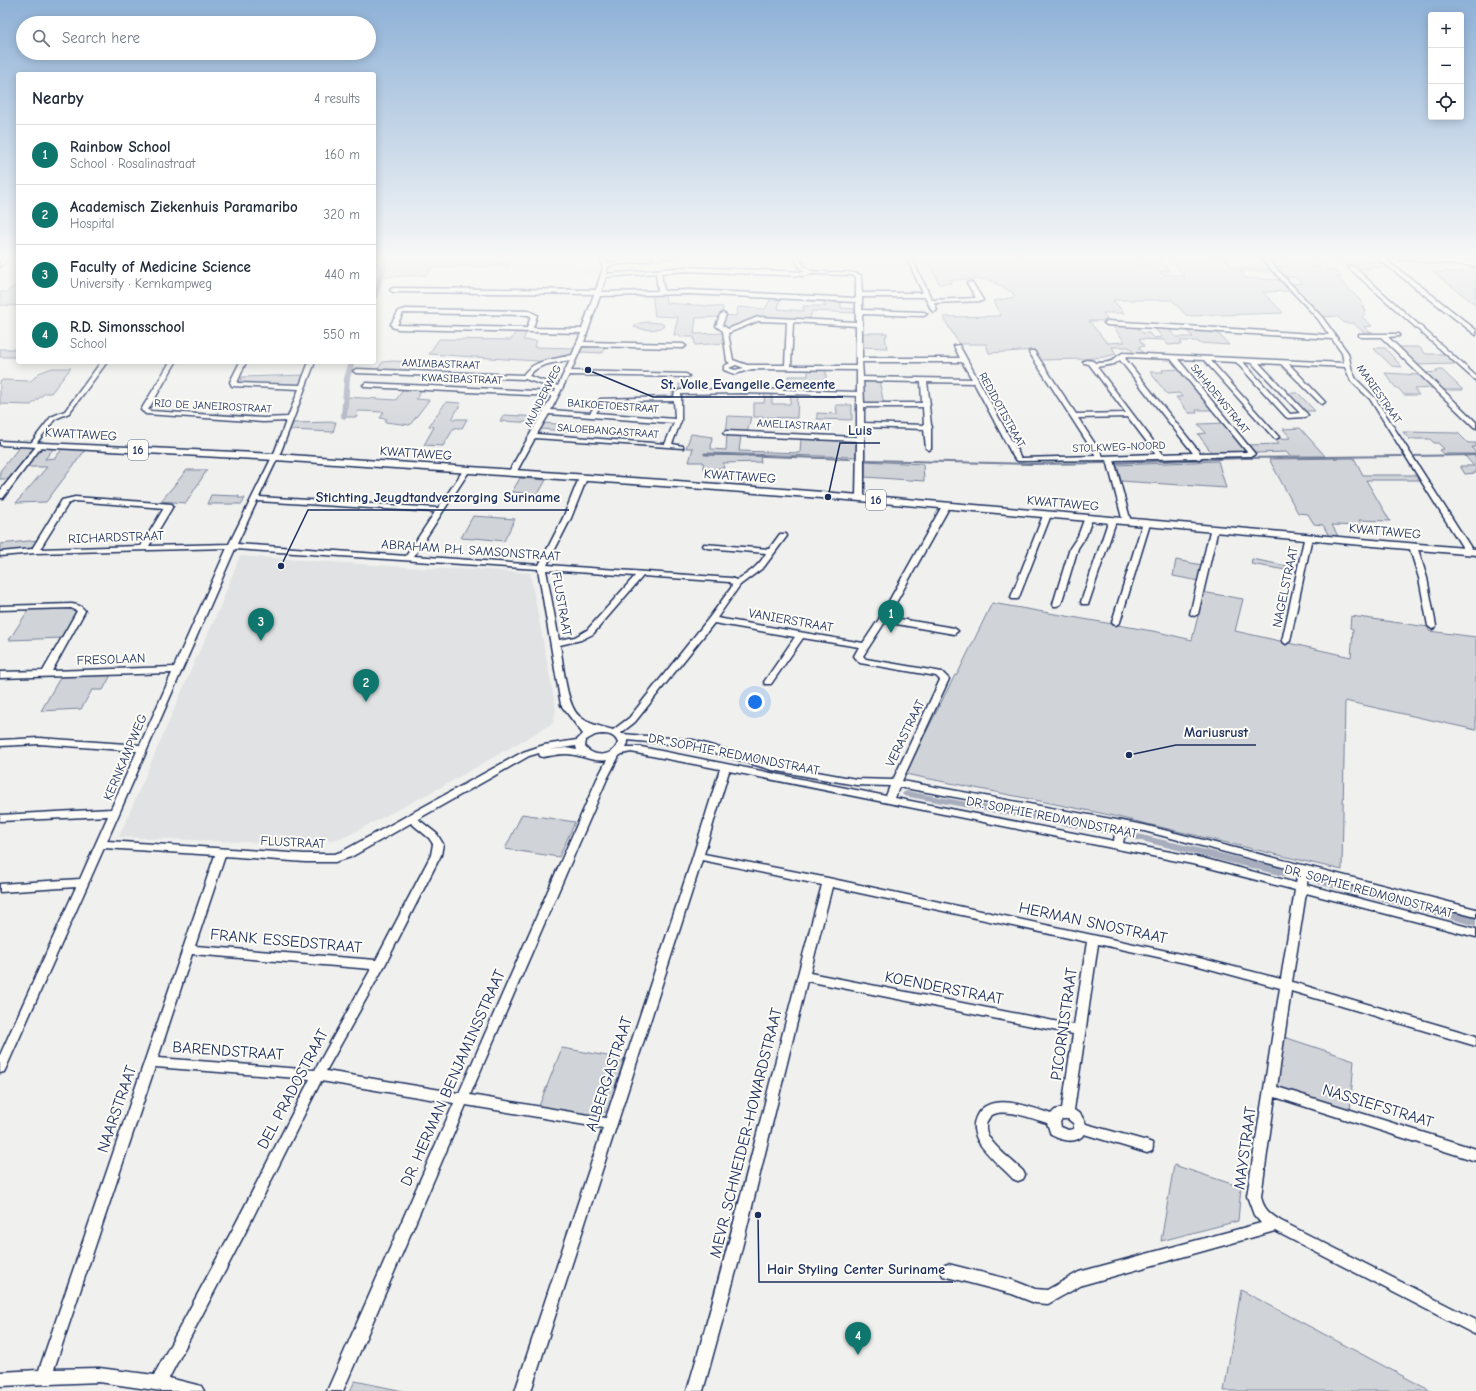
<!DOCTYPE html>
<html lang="en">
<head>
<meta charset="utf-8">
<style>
	:root { --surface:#fff; --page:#f6f6f7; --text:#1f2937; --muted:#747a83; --line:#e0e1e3; --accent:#0f766e }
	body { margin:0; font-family:"Comic Neue",sans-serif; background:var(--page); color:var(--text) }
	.controls { position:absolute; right:12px; top:12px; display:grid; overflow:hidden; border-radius:4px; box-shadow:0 2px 10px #0003 }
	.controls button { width:36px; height:36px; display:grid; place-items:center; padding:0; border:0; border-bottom:1px solid var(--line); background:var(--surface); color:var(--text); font:20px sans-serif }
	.you { position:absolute; left:755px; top:702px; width:14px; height:14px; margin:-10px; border:3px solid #fff; border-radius:50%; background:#1a73e8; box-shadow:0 0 0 6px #1a73e833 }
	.badge { display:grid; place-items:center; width:26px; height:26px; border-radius:50%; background:var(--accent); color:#fff; font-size:13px; font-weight:700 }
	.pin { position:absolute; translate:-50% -33px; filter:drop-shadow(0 1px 2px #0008) }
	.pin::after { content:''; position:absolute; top:21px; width:14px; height:12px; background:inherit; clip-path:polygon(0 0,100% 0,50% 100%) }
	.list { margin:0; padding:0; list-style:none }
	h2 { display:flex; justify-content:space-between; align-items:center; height:52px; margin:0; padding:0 16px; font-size:17px }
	h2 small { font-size:13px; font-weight:400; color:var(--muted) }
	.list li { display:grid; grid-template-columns:26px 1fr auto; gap:12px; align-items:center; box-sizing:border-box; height:60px; padding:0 16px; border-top:1px solid var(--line) }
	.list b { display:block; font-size:15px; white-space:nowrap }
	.list p { margin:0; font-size:13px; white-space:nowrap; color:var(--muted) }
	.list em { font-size:13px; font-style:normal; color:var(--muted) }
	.icon { flex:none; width:22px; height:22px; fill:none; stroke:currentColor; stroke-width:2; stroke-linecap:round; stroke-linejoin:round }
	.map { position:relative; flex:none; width:1476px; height:1391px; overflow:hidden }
	.search { position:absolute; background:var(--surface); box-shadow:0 2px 10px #0003; left:16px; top:16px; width:360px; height:44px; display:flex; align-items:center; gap:10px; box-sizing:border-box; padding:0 14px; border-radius:22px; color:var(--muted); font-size:15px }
	.panel { position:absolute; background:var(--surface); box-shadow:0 2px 10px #0003; left:16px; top:72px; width:360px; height:292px; border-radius:4px }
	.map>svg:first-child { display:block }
	.built { fill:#e0e2e3 }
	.green { fill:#d0d3d8; stroke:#76819b }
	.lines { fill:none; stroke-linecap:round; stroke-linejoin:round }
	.stream-far1 { stroke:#6f7b97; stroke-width:1.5 }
	.stream { stroke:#6f7b97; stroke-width:2 }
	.canal { fill:#a7adbd; fill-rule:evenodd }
	.minor-casing { stroke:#1b2f5e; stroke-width:3 }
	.major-casing { stroke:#1b2f5e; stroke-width:3 }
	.minor { fill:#fdfcf7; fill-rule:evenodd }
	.major { fill:#fdfcf7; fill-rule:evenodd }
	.labels { text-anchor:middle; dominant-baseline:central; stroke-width:4; stroke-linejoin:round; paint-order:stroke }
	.far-street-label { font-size:11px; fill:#1b2f5e; stroke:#fdfcf7 }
	.shield { fill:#fdfcf7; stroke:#5f6c8c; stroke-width:1 }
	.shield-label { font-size:12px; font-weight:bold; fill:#1b2f5e }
	.street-label { font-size:13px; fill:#1b2f5e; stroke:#fdfcf7 }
	.near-street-label { font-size:16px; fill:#1b2f5e; stroke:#fdfcf7 }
	.leader { fill:none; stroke:#1b2f5e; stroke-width:1.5 }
	.callout-dot { fill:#1b2f5e; stroke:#fdfcf7; stroke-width:1.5 }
	.callout-label { font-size:14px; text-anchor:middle; font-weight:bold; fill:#1b2f5e; stroke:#fdfcf7; stroke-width:4; stroke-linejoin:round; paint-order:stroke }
</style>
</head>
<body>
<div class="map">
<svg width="1476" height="1391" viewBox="0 0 1476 1391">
	<rect width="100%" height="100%" fill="#f0f0ee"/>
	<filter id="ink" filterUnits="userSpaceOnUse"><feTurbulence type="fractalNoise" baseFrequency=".025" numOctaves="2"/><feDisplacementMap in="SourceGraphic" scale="8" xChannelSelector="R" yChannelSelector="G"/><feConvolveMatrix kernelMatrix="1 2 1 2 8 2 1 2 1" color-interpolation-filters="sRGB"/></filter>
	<g filter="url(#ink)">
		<!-- built -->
		<path class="built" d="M578 268H604L602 275H576Z
			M240 556 420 568 474 570 475 569 530 573 556 709 553 723 445 785 347 836 332 840H299L293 844 119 837 197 656 215 619Z"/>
		<!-- green -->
		<path class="green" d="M389 257H496L495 263 503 262 504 258H511L509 266 432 267 427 275 383 277Z
			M927 257H1133L1138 265 1149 264 1144 257H1159L1169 271 1159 272 1163 274 1185 276 1169 257H1225L1232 267 1268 269 1270 272 1241 270 1245 278 1279 280 1289 291 1263 292 1283 313 1187 316 1172 300H1113L1124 313H1103L1108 321H1089L1107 343 1125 342 1111 324 1135 325 1142 333H1149L1153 338 1162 337 1153 326 1168 328 1176 337H1193L1186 329 1215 330 1229 345 1199 343 1197 341H1180L1182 344 1168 345 1164 340 1139 339 1144 346 1138 347 1145 355H1135L1129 347H1112L1116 354 1104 357 1084 359 1040 360 1035 350 989 353 986 344H959L943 317 1001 316 994 301 1015 297 1012 292 987 279 950 280 951 283 939 284 930 263 913 264 911 259H928Z
			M1308 257H1318L1327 265 1326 266 1327 269 1333 270 1342 277H1337L1361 301 1366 312 1362 317 1372 326 1364 327 1372 334H1366L1353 323H1344L1337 316 1321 317 1290 284 1303 283 1294 277H1283L1273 267 1289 266 1286 261 1303 260 1308 266 1318 267V266Z
			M1339 261H1371C1376 265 1381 261 1390 268L1371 267 1372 269H1355C1349 265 1344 265 1339 261Z
			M1469 268 1476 270V305L1433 272H1463Z
			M18 283V306L0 305V292H7Z
			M652 293H665L666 303 723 307 722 315 736 316 738 307 765 309 772 297H780L778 309 804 311 803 306H826L823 299 841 300V308L857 309V313L812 311 809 321 757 318 726 328 720 325 722 317 696 318 694 334 723 333 726 343 695 345 694 337H680V335H674L678 317 655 316Z
			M648 322 661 323 664 325C658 332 642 330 634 327L639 323Z
			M516 331H527L523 340 537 341 534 347 575 348 571 357 552 362 429 354 439 339 511 340Z
			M861 333H887V336H885L887 348 861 347Z
			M606 345 602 353 579 352 582 346Z
			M1397 347H1419L1426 354H1446L1457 364 1414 365Z
			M1373 348H1385L1402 367 1392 366Z
			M0 349H18V354L15 357H0Z
			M392 361 413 362 407 371 377 370 383 362Z
			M52 368H71L51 393H45L31 405 0 404V382L2 380 31 381 39 373Z
			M808 368H826V384L796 383 795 391H778L779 383H788V376H808Z
			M1182 369 1216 410H1196L1197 413H1189L1176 397H1182L1179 393 1167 394 1150 372H1163L1162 370Z
			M1436 370H1442L1463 390H1441L1423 373 1438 372Z
			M1385 373 1419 375 1433 388 1414 389 1419 395H1404L1398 388H1396Z
			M305 375 300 385 293 386 240 384 242 377Z
			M866 380H879L884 404 865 403 863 402V382Z
			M679 384H701L702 390H686L675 397H672V390L679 389Z
			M404 388 422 389 416 399 429 400 410 425 385 422 387 419 380 418 384 412 358 411 357 417H345L347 397 396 400Z
			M765 392 772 393V404H790L791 393H798L797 418 754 417V403H764Z
			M1286 393H1298L1315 411H1303Z
			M446 402 461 403 452 419H467L462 428H454L443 446 424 445 434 427 429 426Z
			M836 405H852V420L817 419V413L837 414Z
			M504 415 541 417 538 423 500 421Z
			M728 416 751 417 747 433 726 432Z
			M336 422 333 432 290 430 293 423Z
			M544 423 570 425 568 431 540 429Z
			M1227 423 1253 454 1214 456 1198 434 1206 433 1198 424Z
			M1300 428 1325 456H1290L1286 452 1255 453 1249 445 1279 444 1275 439 1291 438 1283 429Z
			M1403 432 1458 433 1468 443H1476V447H1472L1476 454H1443L1439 450 1444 449 1438 443H1434L1430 439H1409Z
			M691 434 712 437 711 449 726 450 727 434 741 435 739 451 800 453 801 438 856 440 857 457 704 453V455L760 456 761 462 723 463 724 468 704 469 703 462H689L693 448H686Z
			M21 445 36 446 10 479H0V471Z
			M40 448H54L45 459 55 458 63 448 86 449 46 502 16 503 47 467H24Z
			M1474 455 1476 458V473L1465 474 1460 466H1474L1465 456Z
			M1354 458 1363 475H1418L1421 480H1366L1390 521 1359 520 1363 526 1332 525 1338 536H1329L1323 525 1314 524 1308 514 1298 513 1269 459Z
			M865 461 923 464 924 481 865 477Z
			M1218 461 1226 488 1121 481 1117 465Z
			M187 470H207L186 503 161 501Z
			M520 478 546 480 538 494 512 492Z
			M211 495 239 496 238 498H245L242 504H207Z
			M473 516 515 519 504 541 475 538 474 539 461 538Z
			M38 540 32 549 28 551 0 553V544Z
			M1252 559 1297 568V572L1251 564Z
			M1176 560 1202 565 1199 581 1173 576Z
			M1202 592 1243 599 1235 631 1351 657 1353 629 1350 628 1351 616 1428 627 1429 631 1476 637V730L1345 701 1342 870 1105 814 905 774 955 675H957L992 603 1158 632 1192 640 1198 616H1197Z
			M67 608 76 610 78 612 63 638 9 640 29 609Z
			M111 675 103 690H92L81 709 41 711 61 676Z
			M522 814 575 822 559 857 505 849Z
			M1284 1037 1354 1060 1350 1112 1279 1089 1277 1086Z
			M562 1048 624 1059 609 1107 606 1112 590 1115 539 1106Z
			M1174 1165 1241 1187 1238 1221 1161 1241Z
			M1241 1290 1431 1391H1224Z
			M355 1381 403 1391H350Z"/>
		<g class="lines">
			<!-- stream-far1 -->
			<path class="stream-far1" d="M906 257 910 267
				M620 261 647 257
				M1264 263 1274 274
				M612 266 679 257
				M1278 278 1314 315"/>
			<!-- stream -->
			<path class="stream" d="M705 454 850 459
				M1411 456 1476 455
				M866 460 1029 464 1108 463
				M1113 463 1244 458 1402 456"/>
			<!-- canal -->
			<path class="canal" d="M384 257H389L377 298 374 300V289Z
				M349 362H355L350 378 347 417 344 419 341 417 344 378Z
				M907 791 1110 828 1114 829 1115 831 1114 833 1110 834 904 796 902 794 904 792Z
				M1129 832 1283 868 1287 869 1288 872 1287 875 1283 876 1125 837 1124 835 1125 833Z
				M1318 876 1476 918V926L1314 883 1313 880 1314 877Z"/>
			<defs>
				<path id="minor" d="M5 257H10L0 267V262Z
					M600 257H606L607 263 654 257 647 261 608 266 607 274 687 267 805 272 800 268 794 257H799C801 262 804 267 809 270 821 275 845 269 861 275L862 293H923L906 257H911L932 300 976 298 967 283 972 282 983 300 982 301 934 303 937 310 934 312 932 311 925 297H862V310L924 312 927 314 924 316 862 314V358H960L954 346 959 345 1021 458 1096 456 1029 352 1030 351H1034L1076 414 1126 413 1089 364 1084 363 1083 362 1086 360 1093 361 1095 363C1100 363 1107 363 1112 361 1116 358 1118 355 1123 353L1344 363 1342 353 1332 339 1107 325 1104 323 1107 321 1329 335 1318 319 1260 257H1265L1322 317 1348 353 1352 371 1356 379 1375 398 1473 551 1469 553H1466L1370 399 1351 381 1345 367 1289 364 1324 401 1325 402 1322 404 1320 403 1281 364 1259 363 1308 415 1305 417 1288 418 1286 417 1236 362 1211 361 1278 436 1279 437 1276 439 1274 438 1204 360 1178 359 1255 454 1252 456 1202 457 1199 459 1196 458 1114 460 1131 522 1127 524 1123 522 1107 460 1018 461 1014 458 974 383 927 382 930 405 929 406 931 425 932 427 931 429V449L929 450 926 448 924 429 864 427V498L860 500 856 498 857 441 726 435 723 433 726 431 857 437V396L744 393 681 394V421L672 444 683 446V448L535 438 516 473 512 475 508 473 552 396 366 387 363 385 366 383 555 392 556 389 525 379 356 373 353 371 356 369 523 375C535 359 553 360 572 355L581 333 398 329 392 327 391 324 399 311 406 309 529 311 537 315 533 328 582 329 594 294 393 292 390 290 393 288 596 290 603 268ZM687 271 804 276 811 274 852 275 856 277V298L689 290 664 291 661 273ZM656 273 658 291 601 292 606 277ZM689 294 856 302V322L758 317 728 329 722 325 726 315 723 313 720 315 716 326 723 331 727 361 730 363 724 366V370L735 374 752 369 857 370V392L744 389 680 390 675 392 674 397 600 399 590 413 551 410 569 375 688 377 689 376 686 374 571 371 582 346 683 348 686 346 683 344 584 342 600 296ZM403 313 528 315 531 316 527 328 397 325ZM758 321 787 322 785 365H747L733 360 728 333ZM793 322 856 326V366H791ZM1124 357 1171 359 1247 452 1200 453ZM570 360 558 386 529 376C538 363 555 363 570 360ZM1120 360 1193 453 1163 454 1097 367 1114 364ZM862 362H962L972 379 863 377ZM1243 362 1252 363 1300 413 1290 414ZM736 365 744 368 735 370 729 368ZM863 381 921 382 922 403H864ZM674 401 675 419 596 413 603 402ZM864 407H923L924 425 864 423ZM549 414 674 423 665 444 537 434ZM1128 417 1156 454 1103 456 1078 418Z
					M1376 257H1409L1476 262V266L1383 258 1422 287 1476 330V335Z
					M1349 266H1353L1476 376V381L1349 268Z
					M1359 334H1399V336L1388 337 1476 422V428L1474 427 1381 337H1361L1359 336Z
					M101 362H107L69 413 55 419 35 445H31V443L51 417 65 411Z
					M170 362H176L148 410 150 411 263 418 288 417 299 389 232 386 230 382 240 362H246L237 383 300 385 309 362H315L281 451 259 497 438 508 464 469H468L470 470 414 556 539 565 563 518 579 478 583 476 587 478 571 518 547 565 731 578 736 580C748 574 760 565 766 553L707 548 703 546 704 544 769 549 780 534H786L787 536 764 567 740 585 717 618 863 643 879 619 942 506 943 504H949L950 506 888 617 954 628 958 631 954 634 885 622 863 656 866 659 942 672 949 679 902 781 1144 825 1476 909V917L1308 874 1307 885 1476 929V937L1306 893 1292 982 1476 1036V1046L1291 991 1277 1087 1476 1149V1161L1275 1097 1261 1196C1263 1209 1270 1214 1281 1221L1476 1320V1335L1275 1231 1082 1285 1048 1304 1035 1303 1012 1294 943 1276 941 1271 943 1266 948 1264 1012 1280 1035 1289 1047 1290 1079 1272 1261 1223 1254 1215 1247 1196 1280 988 1199 966 1098 944 1074 1110 1081 1115 1086 1124 1147 1141 1152 1143 1153 1147 1152 1151 1147 1153 1084 1134C1076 1145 1061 1140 1051 1135L1047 1123C1034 1119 998 1105 989 1118 986 1122 985 1128 987 1133 992 1146 1013 1161 1023 1171L1025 1175 1023 1179 1018 1181 1013 1179C1002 1167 987 1156 978 1141 974 1133 972 1126 976 1117 988 1090 1030 1107 1051 1114L1055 1110 1062 1108 1073 1034 807 981 738 1264 703 1391H687C737 1223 776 1052 822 885L702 860 531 1391H515L603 1128 466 1105 343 1391H327L454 1103 321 1081 245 1233 169 1378 201 1386 204 1391H161L99 1382 0 1386V1372L39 1370 215 855 104 848 6 1068 4 1072 0 1073V1055L76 887 0 892V884L80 879 108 816 0 821V815L111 809 137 751 39 744 0 746V740L39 738 140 745 172 673 0 678V672L43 671 77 611 71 608 0 610V606L72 604C78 605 82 606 85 611L52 671 174 667 227 548 35 553 0 556V552L32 549 62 500 75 497 172 504 173 506 149 546 229 544 275 451 286 421 263 422 146 414 141 410ZM75 501 164 508 141 546 40 549 68 504ZM257 501 435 512 406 556 237 544ZM235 549 538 569 561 705 583 734 577 740 544 745 523 752 343 851 335 854H305L107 841ZM546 570 635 576 587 630 575 637 559 640ZM643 576 729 582 732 585 731 588 709 618 629 718 613 730C602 727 588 724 579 716 566 705 563 662 560 645L581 640 593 634ZM714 623 795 637 764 682 765 684H771L803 638 859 647 854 656 860 663 936 676 940 680 893 780 856 779 773 764 693 740 622 734 621 733 635 722ZM601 734C609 734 615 735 618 743 613 757 594 758 585 747L586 740 595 735ZM627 740 692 746 772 770 856 785 890 786 886 796 641 747H626L628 743ZM576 746 577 750 566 748 548 750ZM631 752 720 769 693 856 606 1118 470 1095 607 779 619 756 622 754ZM539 753 540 756 543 757C550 756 558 754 566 754 580 754 593 763 607 760L597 779 459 1093 326 1071 385 965 441 855 443 844 437 834 418 819 529 756ZM729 771 1202 866 1295 890 1281 979 1199 958 828 878 704 854ZM899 787 1116 826 1114 841 895 798ZM411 823 429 838 433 844 431 855 376 960 195 946 225 856 305 862H335L351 857ZM1126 828 1144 831 1298 871 1296 883 1202 858 1123 843ZM832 887 1087 942 1074 1025 810 973ZM192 954 371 969 315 1070 158 1058ZM155 1067 310 1079 235 1225 154 1375 99 1368 54 1369ZM1062 1119H1068L1074 1124V1129L1068 1130 1061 1127 1060 1122Z
					M40 443 42 444V446L3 498H0V491L38 444Z
					M1044 513H1047L1051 515 1019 597 1018 599H1012L1011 597Z
					M1085 517H1091L1092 519 1086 536 1078 548 1061 604 1057 606H1054L1053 604 1070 548 1078 536Z
					M1109 519H1112L1116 521 1089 602 1088 604H1082L1081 602Z
					M1143 522H1146L1150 524 1120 622 1116 625 1113 624 1112 622Z
					M1211 527H1217L1218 529 1198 614 1194 616 1190 614Z
					M1305 535H1311L1312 537 1290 641 1286 644 1282 641Z
					M1410 544H1416L1417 546 1427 578 1436 626 1435 628 1432 629 1428 626 1419 578 1409 546Z"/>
				<path id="major" d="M0 441 275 454 677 481 860 495 1476 549V555L860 501 677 487 275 460 0 445Z"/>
			</defs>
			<!-- minor casing -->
			<use href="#minor" class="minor-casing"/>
			<!-- major casing -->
			<use href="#major" class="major-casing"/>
			<!-- minor -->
			<use href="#minor" class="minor"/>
			<!-- major -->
			<use href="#major" class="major"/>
		</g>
	</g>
	<!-- sky -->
	<linearGradient id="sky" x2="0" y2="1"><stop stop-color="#8eb1d7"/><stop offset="0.57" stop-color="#f8f8f7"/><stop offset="1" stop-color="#f8f8f7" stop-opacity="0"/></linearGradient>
	<rect width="1476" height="452" fill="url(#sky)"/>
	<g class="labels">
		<!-- far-street labels -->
		<g class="far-street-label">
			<text transform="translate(441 364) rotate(2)">AMIMBASTRAAT</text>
			<text transform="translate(462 379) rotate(2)">KWASIBASTRAAT</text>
			<text transform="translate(1379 394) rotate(55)">MARIESTRAAT</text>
			<text transform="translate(543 396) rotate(-63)">MUNDERWEG</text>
			<text transform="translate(1220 399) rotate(51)">SAHADEWSTRAAT</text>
			<text transform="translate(213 406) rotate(3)">RIO DE JANEIROSTRAAT</text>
			<text transform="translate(613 406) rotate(4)">BAIKOETOESTRAAT</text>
			<text transform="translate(1002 410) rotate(61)">REDIDOTISTRAAT</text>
			<text transform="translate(794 425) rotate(3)">AMELIASTRAAT</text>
			<text transform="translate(608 431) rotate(4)">SALOEBANGASTRAAT</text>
			<text transform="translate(1119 447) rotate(-2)">STOLKWEG-NOORD</text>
		</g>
		<!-- shield labels -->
		<g class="shield">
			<rect x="128" y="440" width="20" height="20" rx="3"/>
			<rect x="866" y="490" width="20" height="20" rx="3"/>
		</g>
		<g class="shield-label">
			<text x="138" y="450">16</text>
			<text x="876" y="500">16</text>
		</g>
		<!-- street labels -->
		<g class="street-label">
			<text transform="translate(81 434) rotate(3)">KWATTAWEG</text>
			<text transform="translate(416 453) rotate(4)">KWATTAWEG</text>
			<text transform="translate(740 476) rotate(4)">KWATTAWEG</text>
			<text transform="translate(1063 503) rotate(5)">KWATTAWEG</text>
			<text transform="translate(1385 531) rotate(5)">KWATTAWEG</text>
			<text transform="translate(116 537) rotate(-2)">RICHARDSTRAAT</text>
			<text transform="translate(471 550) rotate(4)">ABRAHAM P.H. SAMSONSTRAAT</text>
			<text transform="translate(1285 587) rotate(-78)">NAGELSTRAAT</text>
			<text transform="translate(562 604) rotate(80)">FLUSTRAAT</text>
			<text transform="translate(791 620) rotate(10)">VANIERSTRAAT</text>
			<text transform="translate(111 659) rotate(-2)">FRESOLAAN</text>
			<text transform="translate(905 733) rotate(-64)">VERASTRAAT</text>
			<text transform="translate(734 754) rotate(11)">DR. SOPHIE REDMONDSTRAAT</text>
			<text transform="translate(125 757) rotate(-67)">KERNKAMPWEG</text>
			<text transform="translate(1052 817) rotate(11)">DR. SOPHIE REDMONDSTRAAT</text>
			<text transform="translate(293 842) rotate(3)">FLUSTRAAT</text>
			<text transform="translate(1369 891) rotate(15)">DR. SOPHIE REDMONDSTRAAT</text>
		</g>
		<!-- near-street labels -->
		<g class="near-street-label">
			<text transform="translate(1093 923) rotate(12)">HERMAN SNOSTRAAT</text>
			<text transform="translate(286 941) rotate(5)">FRANK ESSEDSTRAAT</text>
			<text transform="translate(944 988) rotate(11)">KOENDERSTRAAT</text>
			<text transform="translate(1064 1024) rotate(-82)">PICORNISTRAAT</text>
			<text transform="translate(228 1051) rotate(4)">BARENDSTRAAT</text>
			<text transform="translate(609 1074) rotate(-72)">ALBERGASTRAAT</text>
			<text transform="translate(453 1078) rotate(-66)">DR. HERMAN BENJAMINSSTRAAT</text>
			<text transform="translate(293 1089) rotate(-62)">DEL PRADOSTRAAT</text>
			<text transform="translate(1378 1106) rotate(17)">NASSIEFSTRAAT</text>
			<text transform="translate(117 1109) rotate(-71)">NAARSTRAAT</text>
			<text transform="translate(746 1133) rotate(-76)">MEVR. SCHNEIDER-HOWARDSTRAAT</text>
			<text transform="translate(1245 1148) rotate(-82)">MAYSTRAAT</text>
		</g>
	</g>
	<!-- callouts -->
	<path class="leader" d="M588 370L653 397H843M828 497L840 443H880M281 566L308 510H569M1129 755L1176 745H1256M758 1215L759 1282H953"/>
	<g class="callout-dot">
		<circle cx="588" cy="370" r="4"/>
		<circle cx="828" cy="497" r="4"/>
		<circle cx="281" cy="566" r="4"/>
		<circle cx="1129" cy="755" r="4"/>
		<circle cx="758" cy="1215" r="4"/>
	</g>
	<g class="callout-label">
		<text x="748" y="389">St. Volle Evangelle Gemeente</text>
		<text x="860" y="435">Luis</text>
		<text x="438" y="502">Stichting Jeugdtandverzorging Suriname</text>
		<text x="1216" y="737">Mariusrust</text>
		<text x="856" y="1274">Hair Styling Center Suriname</text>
	</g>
</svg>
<div class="controls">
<button>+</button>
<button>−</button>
<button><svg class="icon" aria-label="locate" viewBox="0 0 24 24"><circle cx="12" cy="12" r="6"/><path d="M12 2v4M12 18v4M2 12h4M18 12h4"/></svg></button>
</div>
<div class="you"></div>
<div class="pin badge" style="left:891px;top:633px">1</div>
<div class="pin badge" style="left:366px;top:702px">2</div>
<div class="pin badge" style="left:261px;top:641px">3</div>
<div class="pin badge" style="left:858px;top:1355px">4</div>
<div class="search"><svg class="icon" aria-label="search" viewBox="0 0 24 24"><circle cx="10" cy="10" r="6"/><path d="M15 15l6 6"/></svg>Search here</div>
<section class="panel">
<h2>Nearby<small>4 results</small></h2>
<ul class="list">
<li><span class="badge">1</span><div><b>Rainbow School</b><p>School · Rosalinastraat</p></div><em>160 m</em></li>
<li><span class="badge">2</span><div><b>Academisch Ziekenhuis Paramaribo</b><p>Hospital</p></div><em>320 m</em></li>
<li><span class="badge">3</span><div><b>Faculty of Medicine Science</b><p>University · Kernkampweg</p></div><em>440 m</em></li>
<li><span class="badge">4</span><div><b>R.D. Simonsschool</b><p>School</p></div><em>550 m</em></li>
</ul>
</section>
</div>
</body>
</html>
